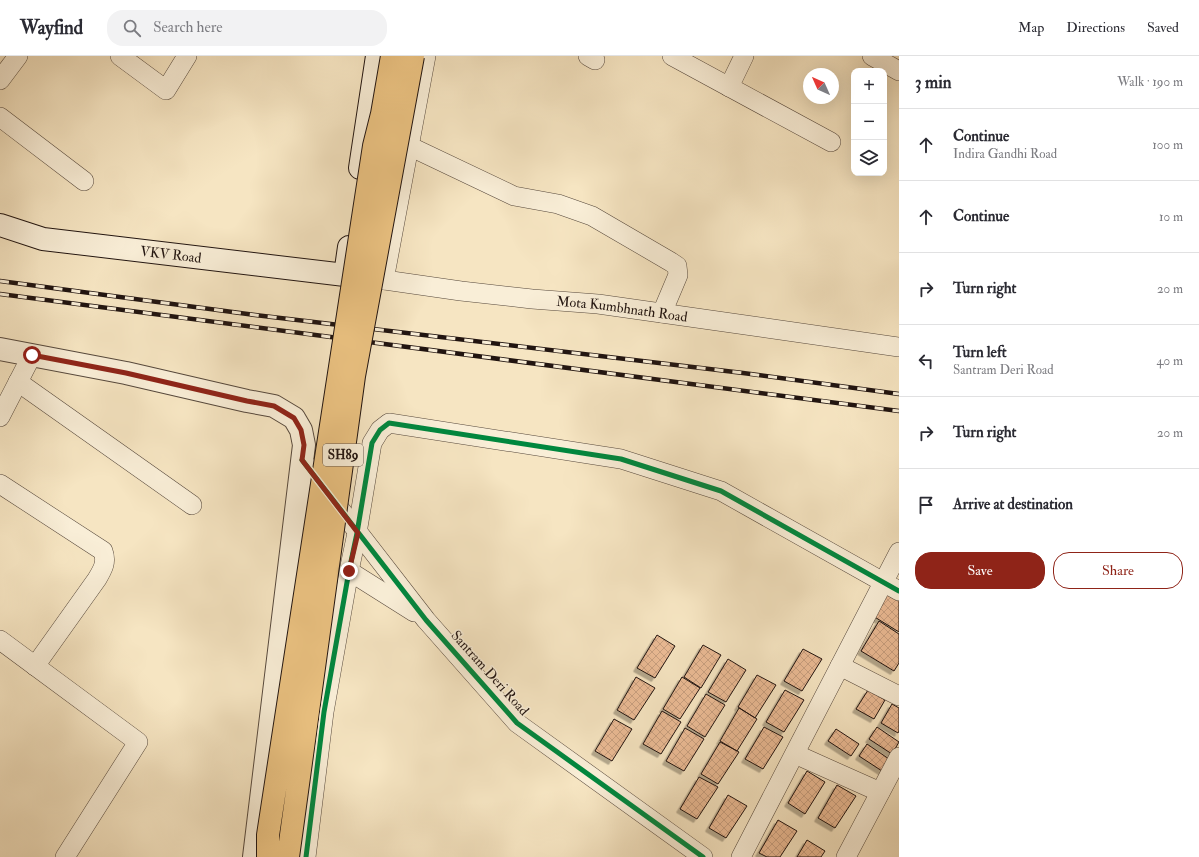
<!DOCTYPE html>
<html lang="en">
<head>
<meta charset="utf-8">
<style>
	:root { --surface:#fff; --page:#f2f2f3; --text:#2b2b33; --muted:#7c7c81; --line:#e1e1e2; --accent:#8f2418 }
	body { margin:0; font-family:"IM FELL Double Pica",serif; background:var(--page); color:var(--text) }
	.controls { position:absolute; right:12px; top:12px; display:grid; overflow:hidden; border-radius:8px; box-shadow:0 4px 16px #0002 }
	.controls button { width:36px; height:36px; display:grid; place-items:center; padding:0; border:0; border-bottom:1px solid var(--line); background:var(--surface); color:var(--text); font:20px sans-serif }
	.compass { position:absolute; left:803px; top:12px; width:36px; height:36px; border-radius:50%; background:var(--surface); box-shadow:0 4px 16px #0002; rotate:315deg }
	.stop { position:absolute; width:12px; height:12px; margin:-9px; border:3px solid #8f2418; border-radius:50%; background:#fff }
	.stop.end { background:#8f2418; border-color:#fff; box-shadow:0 1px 4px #0008 }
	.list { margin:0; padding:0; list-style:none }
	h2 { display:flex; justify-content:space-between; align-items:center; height:52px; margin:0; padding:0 16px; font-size:17px }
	h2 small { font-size:13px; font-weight:400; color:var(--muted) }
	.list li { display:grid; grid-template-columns:26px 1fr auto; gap:12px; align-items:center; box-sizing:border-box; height:72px; padding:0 16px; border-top:1px solid var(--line) }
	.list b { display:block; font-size:15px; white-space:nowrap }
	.list p { margin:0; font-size:13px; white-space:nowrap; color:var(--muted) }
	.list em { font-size:13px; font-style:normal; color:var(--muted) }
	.actions { display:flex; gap:8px; padding:12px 16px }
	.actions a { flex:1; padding:9px 0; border:1px solid var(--accent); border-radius:16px; text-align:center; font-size:14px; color:var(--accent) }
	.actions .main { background:var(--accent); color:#fff }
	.icon { flex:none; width:22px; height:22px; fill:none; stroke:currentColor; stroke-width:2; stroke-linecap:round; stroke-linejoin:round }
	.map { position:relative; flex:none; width:899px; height:801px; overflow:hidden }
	header { display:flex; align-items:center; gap:24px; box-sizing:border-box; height:56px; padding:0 20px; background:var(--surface); border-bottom:1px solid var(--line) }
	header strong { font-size:19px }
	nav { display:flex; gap:22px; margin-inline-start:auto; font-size:14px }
	.search { width:280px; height:36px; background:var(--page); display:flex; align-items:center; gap:10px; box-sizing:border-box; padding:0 14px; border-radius:16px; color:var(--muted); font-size:15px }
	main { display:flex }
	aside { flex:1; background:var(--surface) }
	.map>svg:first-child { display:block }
	.building { fill:url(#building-cross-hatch); stroke:#211410; filter:url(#shadow) }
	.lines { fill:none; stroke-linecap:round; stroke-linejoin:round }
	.minor-casing { stroke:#56483c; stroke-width:20 }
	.tertiary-casing { stroke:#56483c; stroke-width:24 }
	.secondary-casing { stroke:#211410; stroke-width:24 }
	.minor { stroke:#f9eed7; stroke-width:19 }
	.tertiary { stroke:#f9eed7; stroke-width:22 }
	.secondary { stroke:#f9eed7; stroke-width:22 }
	.rail-casing { stroke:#211410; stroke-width:4.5 }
	.rail { stroke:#f9eed7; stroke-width:3; stroke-dasharray:9; stroke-linecap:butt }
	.primary-bridge-casing { stroke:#211410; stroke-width:24; stroke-linecap:butt }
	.primary-bridge { stroke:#ebc281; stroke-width:22 }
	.cycleway-casing { stroke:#f9eed7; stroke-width:8 }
	.cycleway { stroke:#00873e; stroke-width:5 }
	.route { stroke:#8f2418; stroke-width:5 }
	.labels { text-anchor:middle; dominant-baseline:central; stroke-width:3; stroke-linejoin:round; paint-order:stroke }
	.shield { fill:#f9eed7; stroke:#62554c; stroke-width:1 }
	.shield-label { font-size:13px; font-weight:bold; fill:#211410 }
	.street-label { font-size:14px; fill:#211410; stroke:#f9eed7 }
</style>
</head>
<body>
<header>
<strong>Wayfind</strong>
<div class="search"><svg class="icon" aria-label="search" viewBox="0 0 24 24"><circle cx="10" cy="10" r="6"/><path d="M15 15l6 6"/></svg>Search here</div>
<nav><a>Map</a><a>Directions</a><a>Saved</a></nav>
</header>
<main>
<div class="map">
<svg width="899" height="801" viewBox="0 0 899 801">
	<defs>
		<pattern id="building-cross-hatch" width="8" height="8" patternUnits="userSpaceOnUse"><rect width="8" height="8" fill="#eaba94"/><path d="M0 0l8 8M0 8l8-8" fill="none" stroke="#c89f7f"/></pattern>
		<filter id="shadow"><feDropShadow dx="-3.5" dy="3.5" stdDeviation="0" flood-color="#0004"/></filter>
	</defs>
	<rect width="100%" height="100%" fill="#f6e5c2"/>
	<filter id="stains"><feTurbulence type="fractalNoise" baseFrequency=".005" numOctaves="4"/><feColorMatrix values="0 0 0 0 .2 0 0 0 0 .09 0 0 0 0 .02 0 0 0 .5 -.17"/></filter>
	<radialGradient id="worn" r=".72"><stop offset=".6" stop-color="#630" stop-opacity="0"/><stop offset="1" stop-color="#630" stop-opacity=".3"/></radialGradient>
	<!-- building -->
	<path class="building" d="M892 531 899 536V576L873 560Z
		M879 565 899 578V607L894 615 861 595Z
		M657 579 675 590 655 622 637 612Z
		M703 589 721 599 701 632 684 621Z
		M803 593 822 603 802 635 784 625Z
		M728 603 746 614 726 646 708 636Z
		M757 619 776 629 755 662 738 651Z
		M636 621 655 632 634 664 617 654Z
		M682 621 700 632 680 663 663 653Z
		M785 634 804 644 784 676 766 666Z
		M868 634 885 644 874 663 856 653Z
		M706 638 725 649 705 681 687 670Z
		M892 648 899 652V675L898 677 881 667Z
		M739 652 757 663 737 695 720 685Z
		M662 655 681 666 661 698 643 688Z
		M614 663 632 673 612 705 595 695Z
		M764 671 783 681 763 713 745 703Z
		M877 671 899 686 892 698 869 683Z
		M685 672 704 683 684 715 666 705Z
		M836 673 859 688 851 700 828 685Z
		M720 686 739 696 718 728 701 718Z
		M867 688 889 703 882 715 859 700Z
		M807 715 825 726 805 758 788 747Z
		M699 721 718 731 697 763 680 753Z
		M837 729 856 740 835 772 818 762Z
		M728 739 747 750 726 782 709 772Z
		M778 764 797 775 780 801H767L759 797Z
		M807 784 825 795 821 801H797Z"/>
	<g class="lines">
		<defs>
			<g id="minor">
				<path d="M120 0 166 34 187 0"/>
				<path d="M588 0 595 4"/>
				<path d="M672 0 831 86"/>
				<path d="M872 0 899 15"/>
				<path d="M0 24 18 0"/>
				<path d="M729 31 744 0"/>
				<path d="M0 61 84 125"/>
				<path d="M409 90 514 140 558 148 592 160 671 206 677 210 678 219 662 257"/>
				<path id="s1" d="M357 220 461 235 532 243 598 248 899 291"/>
				<path d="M384 224 426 0"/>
				<path d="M18 326 192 449"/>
				<path d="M0 361 32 299"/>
				<path d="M302 404 426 564 517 667 703 801"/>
				<path d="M0 428 103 495C107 506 103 513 97 523L35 610"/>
				<path d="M349 515 414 556"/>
				<path d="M0 584 138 686 65 801"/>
				<path d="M840 610 899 640"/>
				<path d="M795 698 880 736"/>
				<path d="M306 801 324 656 349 515 357 477 372 387 380 374 389 367 621 403 721 435 899 535"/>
				<path d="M741 801 899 496"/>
				<path d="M846 801 899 701"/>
			</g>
			<path id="tertiary" d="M0 293 126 317 247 345 274 350 294 362 301 374 304 389 254 801"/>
			<g id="secondary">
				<path d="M360 112 377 0"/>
				<path id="s2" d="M0 169 43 183 345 219 349 191"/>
			</g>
		</defs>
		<!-- minor casing -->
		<use href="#minor" class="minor-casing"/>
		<!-- tertiary casing -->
		<use href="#tertiary" class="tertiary-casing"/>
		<!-- secondary casing -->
		<use href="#secondary" class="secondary-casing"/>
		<!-- minor -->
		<use href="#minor" class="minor"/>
		<!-- tertiary -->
		<use href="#tertiary" class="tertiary"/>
		<!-- secondary -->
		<use href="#secondary" class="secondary"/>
		<defs>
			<path id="rail" d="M0 225 255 259 743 317 899 338
				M0 238 899 355"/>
		</defs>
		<!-- rail casing -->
		<use href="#rail" class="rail-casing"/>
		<!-- rail -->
		<use href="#rail" class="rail"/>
		<defs>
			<path id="primary-bridge" d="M268 801V779L374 90 382 58 392 0
				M288 801 354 320 413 0"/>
		</defs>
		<!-- primary-bridge casing -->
		<use href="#primary-bridge" class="primary-bridge-casing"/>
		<!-- primary-bridge -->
		<use href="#primary-bridge" class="primary-bridge"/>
		<defs>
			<path id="cycleway" d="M302 404 426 564 517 667 703 801
				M306 801 324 656 349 515 357 477 372 387 380 374 389 367 621 403 721 435 899 535"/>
		</defs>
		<!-- cycleway casing -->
		<use href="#cycleway" class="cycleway-casing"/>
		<!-- cycleway -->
		<use href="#cycleway" class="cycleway"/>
	</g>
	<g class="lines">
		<!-- route -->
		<path class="route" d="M32 299 126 317 247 345 274 350 294 362 301 374 304 389 302 404 358 477 349 515"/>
	</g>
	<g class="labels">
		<!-- shield labels -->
		<rect class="shield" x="323" y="388" width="40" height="22" rx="3"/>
		<g class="shield-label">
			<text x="343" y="399">SH89</text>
		</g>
		<!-- street labels -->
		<g class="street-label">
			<text stroke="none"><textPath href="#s2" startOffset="174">VKV Road</textPath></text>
			<text stroke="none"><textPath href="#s1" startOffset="267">Mota Kumbhnath Road</textPath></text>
			<text transform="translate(490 617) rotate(48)">Santram Deri Road</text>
		</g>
	</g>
	<rect width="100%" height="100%" filter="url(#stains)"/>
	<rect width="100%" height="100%" fill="url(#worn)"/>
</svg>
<div class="controls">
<button>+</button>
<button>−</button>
<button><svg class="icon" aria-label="layers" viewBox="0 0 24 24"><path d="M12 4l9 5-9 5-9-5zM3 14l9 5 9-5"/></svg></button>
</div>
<svg class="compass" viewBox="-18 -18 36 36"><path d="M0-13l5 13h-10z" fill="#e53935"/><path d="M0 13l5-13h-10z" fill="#7c7c81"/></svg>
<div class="stop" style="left:32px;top:299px"></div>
<div class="stop end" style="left:349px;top:515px"></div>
</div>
<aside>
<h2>3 min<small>Walk · 190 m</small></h2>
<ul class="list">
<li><svg class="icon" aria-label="ahead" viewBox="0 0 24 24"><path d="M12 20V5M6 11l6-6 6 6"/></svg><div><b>Continue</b><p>Indira Gandhi Road</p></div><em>100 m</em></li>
<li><svg class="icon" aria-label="ahead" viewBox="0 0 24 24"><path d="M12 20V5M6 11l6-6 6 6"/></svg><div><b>Continue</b></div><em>10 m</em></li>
<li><svg class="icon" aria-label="right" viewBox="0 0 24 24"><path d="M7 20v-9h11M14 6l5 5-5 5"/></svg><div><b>Turn right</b></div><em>20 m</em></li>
<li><svg class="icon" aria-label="left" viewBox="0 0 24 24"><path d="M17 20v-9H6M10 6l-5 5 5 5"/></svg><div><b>Turn left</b><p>Santram Deri Road</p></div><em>40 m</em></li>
<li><svg class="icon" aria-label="right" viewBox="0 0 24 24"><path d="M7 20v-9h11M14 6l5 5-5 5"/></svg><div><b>Turn right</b></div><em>20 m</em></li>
<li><svg class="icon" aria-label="arrive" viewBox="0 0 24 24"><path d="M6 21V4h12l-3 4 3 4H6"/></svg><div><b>Arrive at destination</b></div></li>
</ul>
<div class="actions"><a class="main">Save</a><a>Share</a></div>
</aside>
</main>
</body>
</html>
